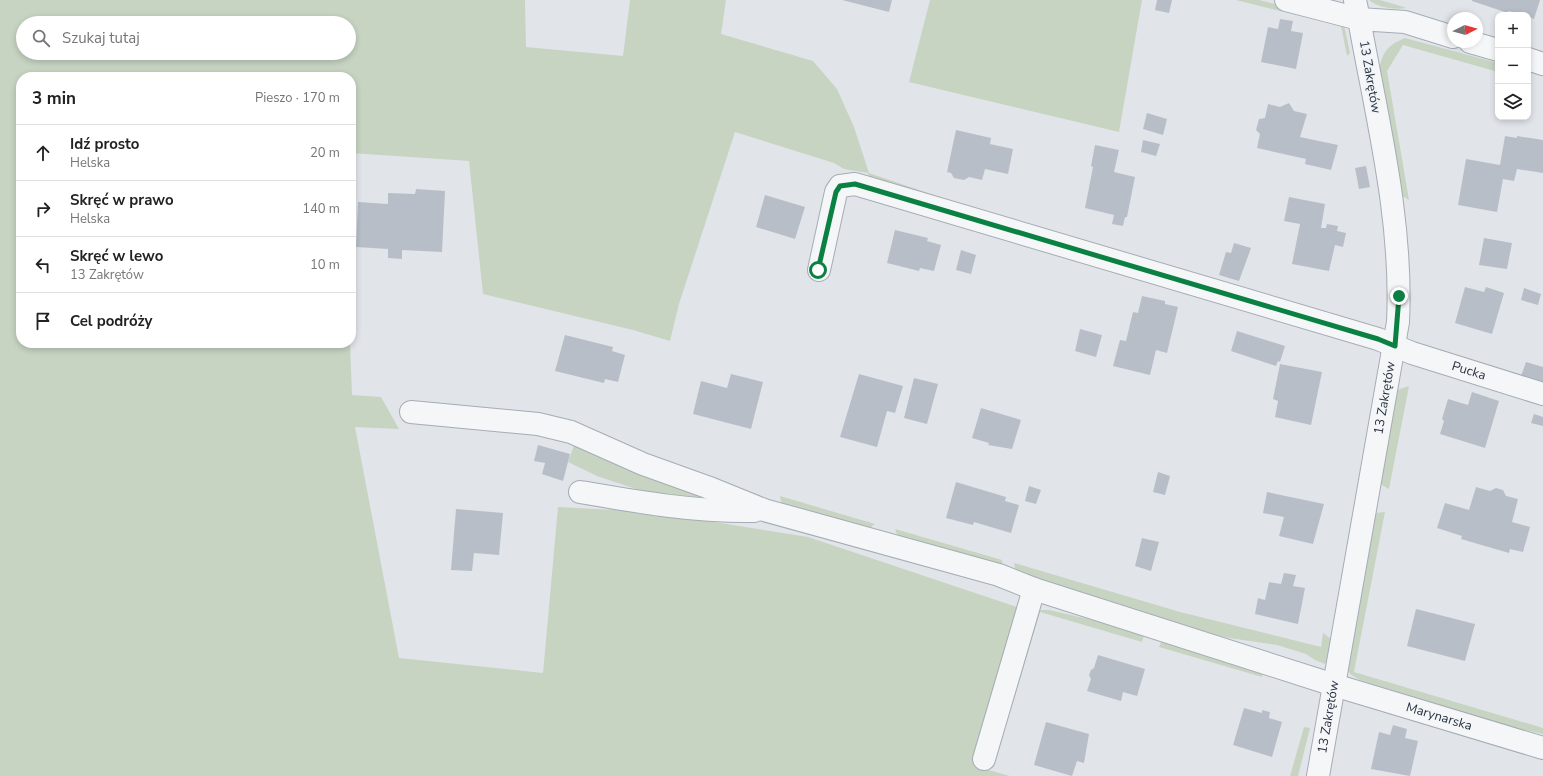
<!DOCTYPE html>
<html lang="pl">
<head>
<meta charset="utf-8">
<style>
	:root { --surface:#fff; --page:#f2f2f2; --text:#222; --muted:#767676; --line:#e0e0e0 }
	body { margin:0; font-family:"Nunito Sans",sans-serif; background:var(--page); color:var(--text) }
	.controls { position:absolute; right:12px; top:12px; display:grid; overflow:hidden; border-radius:8px; box-shadow:0 2px 6px #0003 }
	.controls button { width:36px; height:36px; display:grid; place-items:center; padding:0; border:0; border-bottom:1px solid var(--line); background:var(--surface); color:var(--text); font:20px sans-serif }
	.compass { position:absolute; left:1447px; top:12px; width:36px; height:36px; border-radius:50%; background:var(--surface); box-shadow:0 2px 6px #0003; rotate:85deg }
	.stop { position:absolute; width:12px; height:12px; margin:-9px; border:3px solid #0b8043; border-radius:50%; background:#fff }
	.stop.end { background:#0b8043; border-color:#fff; box-shadow:0 1px 4px #0008 }
	.list { margin:0; padding:0; list-style:none }
	h2 { display:flex; justify-content:space-between; align-items:center; height:52px; margin:0; padding:0 16px; font-size:17px }
	h2 small { font-size:13px; font-weight:400; color:var(--muted) }
	.list li { display:grid; grid-template-columns:26px 1fr auto; gap:12px; align-items:center; box-sizing:border-box; height:56px; padding:0 16px; border-top:1px solid var(--line) }
	.list b { display:block; font-size:15px; white-space:nowrap }
	.list p { margin:0; font-size:13px; white-space:nowrap; color:var(--muted) }
	.list em { font-size:13px; font-style:normal; color:var(--muted) }
	.icon { flex:none; width:22px; height:22px; fill:none; stroke:currentColor; stroke-width:2; stroke-linecap:round; stroke-linejoin:round }
	.map { position:relative; flex:none; width:1543px; height:776px; overflow:hidden }
	.search { position:absolute; background:var(--surface); box-shadow:0 2px 6px #0003; left:16px; top:16px; width:340px; height:44px; display:flex; align-items:center; gap:10px; box-sizing:border-box; padding:0 14px; border-radius:22px; color:var(--muted); font-size:15px }
	.panel { position:absolute; background:var(--surface); box-shadow:0 2px 6px #0003; left:16px; top:72px; width:340px; height:276px; border-radius:16px }
	.map>svg:first-child { display:block }
	.green { fill:#c7d4c2; fill-rule:evenodd }
	.building { fill:#b8bec8 }
	.lines { fill:none; stroke-linecap:round; stroke-linejoin:round }
	.minor-casing { stroke:#a6acb5; stroke-width:24 }
	.minor { stroke:#f4f6f8; stroke-width:22 }
	.route { stroke:#0b8043; stroke-width:5 }
	.labels { text-anchor:middle; dominant-baseline:central; stroke-width:3; stroke-linejoin:round; paint-order:stroke }
	.street-label { font-size:13px; fill:#293343; stroke:#f1f4f7 }
</style>
</head>
<body>
<div class="map">
<svg width="1543" height="776" viewBox="0 0 1543 776">
	<rect width="100%" height="100%" fill="#e1e5ea"/>
	<!-- green -->
	<path class="green" d="M0 0H525L526 47 623 56 630 0H726L721 34 813 61 837 89 854 127 869 173 975 209 870 180 868 173 844 169 834 163 735 132 679 304 670 341 633 330 483 294 469 161 351 153V77H21V343H350L352 395 381 397 399 429 355 427 399 658 543 673 558 507 652 512 808 537 1017 607 1020 616 974 766 1010 776H0ZM23 23H349V53H23Z
		M930 0H1142L1119 132 909 82Z
		M1236 0H1259L1337 20 1344 25 1350 53 1347 56 1341 26Z
		M1369 0H1380L1407 8C1395 10 1379 8 1369 0Z
		M1405 38 1498 63V72L1403 45 1387 71 1409 200 1401 195 1378 75C1382 54 1385 46 1405 38Z
		M1409 386 1389 489 1380 484 1397 390Z
		M576 440 694 493 701 498 654 495 597 476 568 462Z
		M780 496 875 524 867 530 782 505Z
		M1385 512 1354 672 1543 728V734L1508 726 1360 680 1350 674 1347 668 1375 513Z
		M895 529 1002 560 1003 569 899 540Z
		M1014 563 1180 612 1321 647 1323 633 1331 639 1328 659 1325 664 1315 660 1306 654 1277 645 1229 638 1176 625 1019 576 1015 570Z
		M1037 610H1049L1145 632 1142 642 1040 612 1013 703 1008 702Z
		M1163 638 1263 673 1262 677 1159 647Z
		M1304 727 1310 728 1298 776H1290Z"/>
	<!-- building -->
	<path class="building" d="M842 0H892L889 12Z
		M1157 0H1172L1169 13 1155 10Z
		M1472 0H1540L1534 19 1528 17V15L1508 11V13L1472 1Z
		M1280 19 1293 21 1291 31 1303 33 1296 69 1261 62 1268 27 1278 29Z
		M1289 103 1294 111 1307 114 1300 137 1338 145 1331 170 1305 164 1306 159 1257 148 1260 134 1256 130 1259 119 1265 118 1268 104 1280 107Z
		M1147 113 1167 119 1163 135 1143 129Z
		M956 130 991 138 990 144 1013 149 1008 174 985 169 982 180 969 177 964 180 954 178 951 173 947 172Z
		M1505 136 1517 138V136L1543 140V173L1517 169 1514 181 1503 179 1497 212 1458 205 1466 159 1500 165Z
		M1143 140 1160 144 1156 156 1141 152Z
		M1095 145 1119 150 1114 172 1135 177 1127 217H1125L1123 226 1112 224 1114 215 1085 208 1093 167 1091 166Z
		M1366 166 1370 187 1359 189 1355 168Z
		M416 189 445 191 442 252 402 250V259L388 258V249L356 247 358 202 388 204V193L415 194Z
		M765 195 805 207 795 239 756 227Z
		M1289 197 1325 204 1321 228H1326L1327 224 1338 226 1337 231 1346 233 1343 247 1335 245 1329 271 1292 264 1300 224 1284 221Z
		M895 230 928 238 927 241 941 245 934 271 920 268 919 271 887 263Z
		M1484 238 1512 243 1507 269 1479 265Z
		M1234 243 1251 248 1239 281 1219 275 1226 252 1231 253Z
		M961 250 976 255 971 274 956 270Z
		M1465 287 1484 292 1486 287 1504 293 1492 334 1455 323Z
		M1524 288 1541 294 1538 305 1521 300Z
		M1142 296 1165 301V304L1178 307 1167 353 1156 350 1150 375 1113 366 1120 340 1126 341 1133 312 1138 313Z
		M1080 329 1102 335 1096 357 1075 351Z
		M1237 331 1285 346 1280 362 1278 361 1276 366 1231 351Z
		M565 335 613 347 612 351 625 355 618 382 605 379 604 383 555 371Z
		M1526 362 1543 367V383L1521 376Z
		M1280 364 1322 372 1311 425 1275 417 1278 401 1273 399Z
		M731 374 763 382 751 429 693 414 701 381 727 388Z
		M859 374 903 386 895 413 887 411 877 447 840 437Z
		M914 378 938 384 927 424 904 418Z
		M1472 392 1499 401 1485 448 1440 434 1444 421 1442 419 1448 399 1468 405Z
		M981 408 1021 420 1012 449 988 445 989 443 972 438Z
		M1534 414 1543 417V426L1531 423Z
		M538 445 570 454 563 481 542 474 545 463 534 461Z
		M1158 472 1170 476 1165 495 1153 492Z
		M956 482 1006 497 1005 501 1019 505 1011 533 974 522 973 525 946 518Z
		M1029 486 1041 490 1036 504 1025 501Z
		M1476 487 1490 491 1496 488 1503 490 1506 496 1518 499 1512 522 1530 527 1523 552 1510 549 1509 553 1461 539 1462 536 1437 528 1445 503 1469 510Z
		M1267 492 1324 504 1313 544 1279 536 1284 517 1263 513Z
		M456 509 503 513 499 555 474 553 472 571 451 570Z
		M1142 538 1159 542 1151 571 1135 566Z
		M1284 573 1296 575 1293 586 1305 588 1298 624 1255 614 1258 598 1265 600 1269 582 1281 584Z
		M1416 609 1475 624 1465 661 1407 646Z
		M1098 655 1145 669 1137 696 1123 692 1121 701 1087 691 1091 679 1089 675 1091 670 1094 668Z
		M1244 708 1262 713V710L1270 712 1269 718 1282 722 1272 757 1233 745Z
		M1046 722 1089 734 1084 763 1077 761 1072 776 1034 765Z
		M1393 725 1407 729 1405 738 1418 741 1410 776 1371 769 1379 732 1390 735Z"/>
	<g class="lines">
		<defs>
			<g id="minor">
				<path d="M1286 0 1359 19 1355 0"/>
				<path d="M1470 42 1498 50"/>
				<path d="M1528 59 1543 64"/>
				<path id="s1" d="M819 270 836 192 840 186 855 184 1378 339 1412 353 1543 394"/>
				<path id="s2" d="M411 412 538 424 571 432 643 464 707 487 764 510 999 575 1034 589 1334 685 1543 748"/>
				<path d="M580 492C638 502 695 512 754 511"/>
				<path d="M984 759 1034 589"/>
				<path id="s3" d="M1318 776 1398 322C1403 220 1377 119 1359 19L1405 22 1453 37"/>
			</g>
		</defs>
		<!-- minor casing -->
		<use href="#minor" class="minor-casing"/>
		<!-- minor -->
		<use href="#minor" class="minor"/>
	</g>
	<g class="lines">
		<!-- route -->
		<path class="route" d="M818 270 836 192 840 186 855 184 1378 339 1395 346 1399 296"/>
	</g>
	<g class="labels">
		<!-- street labels -->
		<g class="street-label">
			<text transform="translate(1370 77) rotate(80)">13 Zakrętów</text>
			<text stroke="none"><textPath href="#s1" startOffset="744">Pucka</textPath></text>
			<text stroke="none"><textPath href="#s3" startOffset="384">13 Zakrętów</textPath></text>
			<text stroke="none"><textPath href="#s3" startOffset="60">13 Zakrętów</textPath></text>
			<text stroke="none"><textPath href="#s2" startOffset="1076">Marynarska</textPath></text>
		</g>
	</g>
</svg>
<div class="controls">
<button>+</button>
<button>−</button>
<button><svg class="icon" aria-label="layers" viewBox="0 0 24 24"><path d="M12 4l9 5-9 5-9-5zM3 14l9 5 9-5"/></svg></button>
</div>
<svg class="compass" viewBox="-18 -18 36 36"><path d="M0-13l5 13h-10z" fill="#e53935"/><path d="M0 13l5-13h-10z" fill="#767676"/></svg>
<div class="stop" style="left:818px;top:270px"></div>
<div class="stop end" style="left:1399px;top:296px"></div>
<div class="search"><svg class="icon" aria-label="search" viewBox="0 0 24 24"><circle cx="10" cy="10" r="6"/><path d="M15 15l6 6"/></svg>Szukaj tutaj</div>
<section class="panel">
<h2>3 min<small>Pieszo · 170 m</small></h2>
<ul class="list">
<li><svg class="icon" aria-label="ahead" viewBox="0 0 24 24"><path d="M12 20V5M6 11l6-6 6 6"/></svg><div><b>Idź prosto</b><p>Helska</p></div><em>20 m</em></li>
<li><svg class="icon" aria-label="right" viewBox="0 0 24 24"><path d="M7 20v-9h11M14 6l5 5-5 5"/></svg><div><b>Skręć w prawo</b><p>Helska</p></div><em>140 m</em></li>
<li><svg class="icon" aria-label="left" viewBox="0 0 24 24"><path d="M17 20v-9H6M10 6l-5 5 5 5"/></svg><div><b>Skręć w lewo</b><p>13 Zakrętów</p></div><em>10 m</em></li>
<li><svg class="icon" aria-label="arrive" viewBox="0 0 24 24"><path d="M6 21V4h12l-3 4 3 4H6"/></svg><div><b>Cel podróży</b></div></li>
</ul>
</section>
</div>
</body>
</html>
